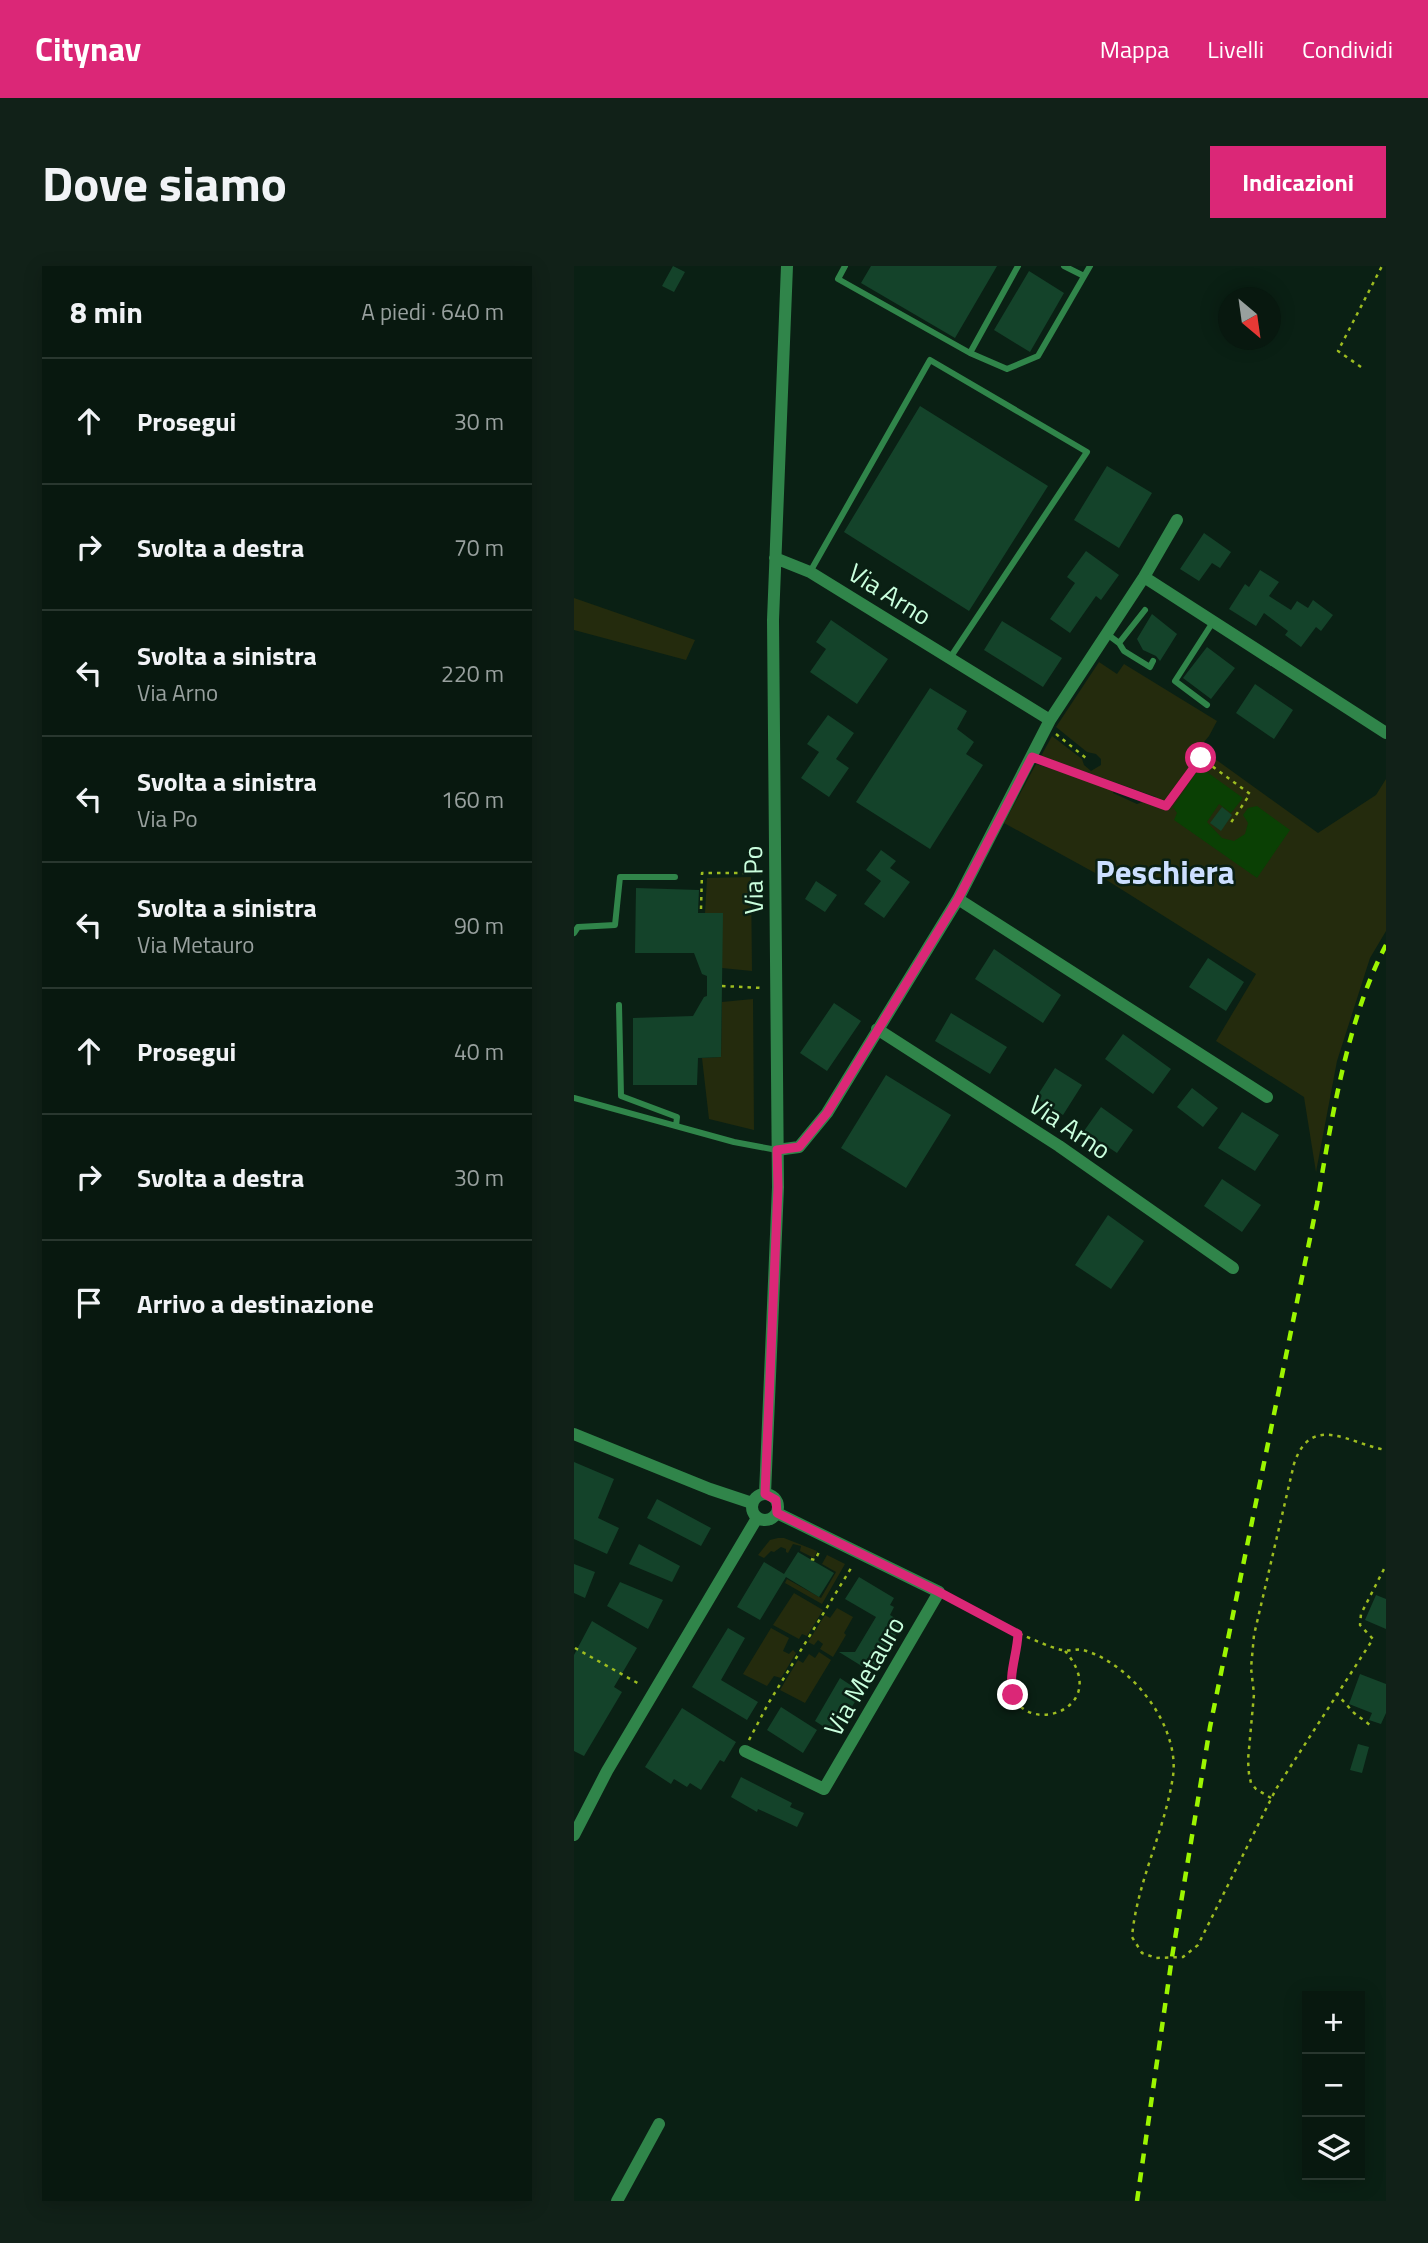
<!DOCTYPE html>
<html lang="it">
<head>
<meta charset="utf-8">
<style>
	:root { --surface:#08180f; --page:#112118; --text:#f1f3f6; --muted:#98a09e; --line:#29372f; --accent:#db2777 }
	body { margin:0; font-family:"Titillium Web",sans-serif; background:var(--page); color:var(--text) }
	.controls { position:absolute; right:21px; bottom:21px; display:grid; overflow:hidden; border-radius:0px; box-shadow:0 4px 18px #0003 }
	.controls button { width:63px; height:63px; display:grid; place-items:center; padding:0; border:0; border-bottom:2px solid var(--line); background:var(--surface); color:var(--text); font:35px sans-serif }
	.compass { position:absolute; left:644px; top:21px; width:63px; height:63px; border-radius:50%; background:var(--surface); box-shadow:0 4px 18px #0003; rotate:151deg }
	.stop { position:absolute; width:21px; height:21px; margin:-16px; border:5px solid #db2777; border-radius:50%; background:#fff }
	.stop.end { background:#db2777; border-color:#fff; box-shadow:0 2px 7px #0008 }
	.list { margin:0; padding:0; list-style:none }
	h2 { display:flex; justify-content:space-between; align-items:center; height:91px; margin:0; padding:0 28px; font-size:30px }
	h2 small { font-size:23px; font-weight:400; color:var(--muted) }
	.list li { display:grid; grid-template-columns:46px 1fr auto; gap:21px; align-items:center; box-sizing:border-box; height:126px; padding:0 28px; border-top:2px solid var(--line) }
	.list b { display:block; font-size:26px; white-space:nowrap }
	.list p { margin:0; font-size:23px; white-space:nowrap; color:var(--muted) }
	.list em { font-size:23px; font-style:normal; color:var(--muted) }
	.icon { flex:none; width:38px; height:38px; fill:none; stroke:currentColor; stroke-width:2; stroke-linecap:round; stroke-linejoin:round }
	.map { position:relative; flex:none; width:812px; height:1935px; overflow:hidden; border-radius:0px }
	header { display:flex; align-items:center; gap:42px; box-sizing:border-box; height:98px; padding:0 35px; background:var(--accent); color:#fff }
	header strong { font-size:33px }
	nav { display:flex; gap:38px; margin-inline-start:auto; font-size:24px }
	.intro { display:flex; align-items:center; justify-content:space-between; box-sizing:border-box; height:168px; padding:0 42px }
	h1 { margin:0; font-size:49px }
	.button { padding:18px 32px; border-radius:0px; background:var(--accent); color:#fff; font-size:24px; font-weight:700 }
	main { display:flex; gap:42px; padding:0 42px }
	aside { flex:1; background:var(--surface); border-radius:0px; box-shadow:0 4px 18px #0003 }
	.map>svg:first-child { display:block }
	.green { fill:#242b0d }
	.water { fill:#0a4004 }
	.building { fill:#14432a }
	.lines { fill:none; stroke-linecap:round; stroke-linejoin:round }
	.path { stroke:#9dbc20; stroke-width:2.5; stroke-dasharray:3.5 5; stroke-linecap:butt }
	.service { stroke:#30854a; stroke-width:6 }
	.minor { stroke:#30854a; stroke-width:12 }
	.rail { stroke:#9cf500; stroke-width:4.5; stroke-dasharray:10 9; stroke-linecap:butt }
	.route { stroke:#db2777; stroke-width:9 }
	.labels { text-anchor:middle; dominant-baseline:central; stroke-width:5; stroke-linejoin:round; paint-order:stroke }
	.street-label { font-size:26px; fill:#caffde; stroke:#0a2014 }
	.district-label { font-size:33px; font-weight:bold; fill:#ccdfff; stroke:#0a2014 }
</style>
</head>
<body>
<header>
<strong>Citynav</strong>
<nav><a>Mappa</a><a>Livelli</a><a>Condividi</a></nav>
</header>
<div class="intro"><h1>Dove siamo</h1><a class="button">Indicazioni</a></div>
<main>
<aside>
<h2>8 min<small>A piedi · 640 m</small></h2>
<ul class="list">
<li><svg class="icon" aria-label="ahead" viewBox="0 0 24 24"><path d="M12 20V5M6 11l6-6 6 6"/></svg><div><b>Prosegui</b></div><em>30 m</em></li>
<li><svg class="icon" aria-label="right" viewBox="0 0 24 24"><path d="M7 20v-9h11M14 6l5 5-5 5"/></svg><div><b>Svolta a destra</b></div><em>70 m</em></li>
<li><svg class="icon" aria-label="left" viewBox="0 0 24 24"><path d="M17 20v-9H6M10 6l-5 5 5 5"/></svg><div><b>Svolta a sinistra</b><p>Via Arno</p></div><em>220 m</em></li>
<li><svg class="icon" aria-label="left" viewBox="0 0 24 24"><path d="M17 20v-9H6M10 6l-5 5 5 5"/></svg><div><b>Svolta a sinistra</b><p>Via Po</p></div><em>160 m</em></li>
<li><svg class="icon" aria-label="left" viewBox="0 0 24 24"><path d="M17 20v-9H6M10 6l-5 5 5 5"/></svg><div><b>Svolta a sinistra</b><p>Via Metauro</p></div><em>90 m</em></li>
<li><svg class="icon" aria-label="ahead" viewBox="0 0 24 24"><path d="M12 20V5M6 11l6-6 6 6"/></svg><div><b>Prosegui</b></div><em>40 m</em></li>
<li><svg class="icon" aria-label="right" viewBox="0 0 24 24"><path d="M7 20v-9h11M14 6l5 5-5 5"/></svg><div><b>Svolta a destra</b></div><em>30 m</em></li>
<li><svg class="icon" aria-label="arrive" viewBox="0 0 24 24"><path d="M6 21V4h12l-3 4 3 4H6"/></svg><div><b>Arrivo a destinazione</b></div></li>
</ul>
</aside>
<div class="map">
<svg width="812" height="1935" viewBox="0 0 812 1935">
	<rect width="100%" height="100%" fill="#0a2014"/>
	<!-- green -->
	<path class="green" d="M0 332 121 374 112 394 0 364Z
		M525 396 543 408 550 398 643 455 635 470 630 476V485L744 567 802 529 812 513V665L796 692 763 795 742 906 730 831 642 775 682 708 523 608 430 557 462 498 540 522 539 527 563 538 582 531 467 490 478 470 508 493 510 499 517 505 527 499V493L522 488 513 486 482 461Z
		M177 611 178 705 148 702 131 647 133 612Z
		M179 733 180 864 135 853 128 792 147 791 148 736Z
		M204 1272H210L243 1285 240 1292 226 1285 227 1280 219 1278 214 1287 212 1286V1283L207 1281 200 1286 197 1285 190 1292 184 1289 196 1274Z
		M253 1289 271 1298 248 1338 211 1317 213 1313 247 1332 262 1306 248 1298Z
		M220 1327 249 1344 233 1370 228 1368 225 1373 199 1359Z
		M263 1342 279 1351 270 1367 272 1369 259 1391 246 1383 249 1378 244 1374 240 1379 234 1376 251 1349 256 1352Z
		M197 1362 215 1372 209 1385 215 1388 219 1384 222 1387 207 1412 200 1410 193 1420 169 1408Z
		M245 1386 257 1394 231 1437 206 1424 224 1394 229 1397 235 1388 241 1392Z"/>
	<!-- water -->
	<path class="water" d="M626 501 669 532 657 547 645 538 633 556 648 572 660 575 671 568 674 557 669 549 674 542 683 540 716 564 683 612 600 554 603 547 599 541Z"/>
	<!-- building -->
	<path class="building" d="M99 0 111 6 100 26 88 20Z
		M297 0H423L381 72 287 17Z
		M455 5 490 27 456 86 420 64Z
		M346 140 474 220 395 345 270 266Z
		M533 200 578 227 545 282 500 254Z
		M630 267 657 286 646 302 638 297 625 315 606 303Z
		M512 285 545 309 527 334 522 330 496 367 476 353 501 317 493 311Z
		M686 304 705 316 695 330 717 344 723 335 734 342 739 334 759 349 747 365 742 361 727 381 711 369 714 365 690 347 682 360 655 343 671 318 675 321Z
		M578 348 603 368 586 395 582 390 569 384 563 373Z
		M257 354 314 393 283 438 236 406 252 383 242 376Z
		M428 355 488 392 469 421 410 384Z
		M633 381 661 402 637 433 609 412Z
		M681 418 719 444 700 473 662 447Z
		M356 422 393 445 383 463 400 476 392 488 409 499 356 583 282 536Z
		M254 449 280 467 262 493 275 502 255 531 227 512 245 486 233 478Z
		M648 541 658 549 647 565 636 557Z
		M307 584 322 595 316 602 336 616 310 652 290 638 307 615 292 604Z
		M242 615 263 629 251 646 231 633Z
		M62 622 125 624 124 647H149L147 791 124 792 123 819H59V752L119 750 130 731 133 730V710L128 708 120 687H61Z
		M420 683 487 729 469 757 401 713Z
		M634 692 670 716 652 745 615 721Z
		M260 737 287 755 253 805 226 787Z
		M377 747 433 781 416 808 361 775Z
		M549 768 597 803 579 828 531 793Z
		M481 802 508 819 489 849 462 832Z
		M312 809 377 849 332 922 267 882Z
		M618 822 644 842 629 861 603 841Z
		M527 841 559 864 543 887 510 865Z
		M668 846 705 869 681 905 644 882Z
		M648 913 687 939 668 966 630 940Z
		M534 949 570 975 537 1023 501 999Z
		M0 1196 40 1213 24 1252 45 1262 33 1288 0 1273Z
		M83 1233 137 1262 127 1280 73 1252Z
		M65 1278 106 1300 98 1316 55 1298Z
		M224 1286 260 1307 245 1331 212 1311 186 1354 163 1341 190 1296 210 1308Z
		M0 1298 21 1306 11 1332 0 1327Z
		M285 1311 320 1332 316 1339 320 1341 316 1349 321 1352 318 1357 326 1362 299 1407 265 1386H281L302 1351 271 1333Z
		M46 1316 89 1334 74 1363 33 1340Z
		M802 1329 812 1333V1363L791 1354Z
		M18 1355 63 1382 40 1421 48 1426 10 1490 0 1485V1389Z
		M154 1362 171 1372 147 1414 184 1436 173 1454 118 1421Z
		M786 1408 812 1418V1447L807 1458 795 1454 798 1447 775 1438Z
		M266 1412 287 1426 261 1468 241 1455Z
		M207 1441 243 1464 229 1487 193 1464Z
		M108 1442 162 1476 150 1496 146 1494 127 1524 116 1517 113 1521 100 1513 97 1518 71 1501Z
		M784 1478 795 1481 788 1507 776 1504Z
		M167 1511 218 1537 216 1541 230 1547 223 1561 184 1543 183 1546 157 1531Z"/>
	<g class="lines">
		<!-- path -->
		<path class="path" d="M787 101 764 85 808 0
			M482 468 512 492
			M470 495 592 540 627 492 676 528 656 558
			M127 643 128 607H188
			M148 720 189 722
			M237 1293 241 1294 246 1284
			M377 1333C400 1345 424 1360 448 1369 461 1374 475 1381 488 1384 495 1386 503 1382 509 1384 557 1397 606 1460 599 1510 591 1565 563 1615 558 1671L568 1687 582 1692 609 1691 624 1679 702 1523 799 1373 786 1359 787 1348 811 1301
			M444 1368C443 1384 435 1401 436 1416 440 1477 543 1445 491 1385
			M1 1382 67 1419
			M762 1427 780 1447 796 1459
			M175 1474 194 1438 279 1299
			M697 1532 682 1523 677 1517 675 1508 674 1494 680 1428 677 1402 680 1369 720 1198C737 1146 776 1178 812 1184"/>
		<!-- service -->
		<path class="service" d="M271 0 264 13 396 87 444 0
			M490 0 510 10
			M396 87 433 103 464 90 516 0
			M236 306 356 94 513 186 376 392
			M533 368 545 377 550 385 576 401 579 395
			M545 377 571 344
			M633 439 601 415 639 356
			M0 667 4 661 41 659 46 611H101
			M45 739 47 830 103 851 102 860
			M0 832 160 876 203 884"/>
		<!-- minor -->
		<path class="minor" d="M201 292 236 306 476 454
			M570 311 812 467
			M384 633 693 831
			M303 763 485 880 659 1002
			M203 884 225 881 253 847 384 633 476 454 570 311 603 254
			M0 1168 136 1223 178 1237
			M178 1241a13 13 0 1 1 26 0a13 13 0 1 1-26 0Z
			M191 1228 204 921 199 354 213 0
			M171 1485 250 1523 365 1326 203 1247
			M0 1569 33 1505 183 1252
			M43 1935 85 1858"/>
		<!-- rail -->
		<path class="rail" d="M563 1935 598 1691 636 1461 743 938C757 856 773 753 812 679"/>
	</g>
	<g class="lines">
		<!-- route -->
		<path class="route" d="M439 1429C434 1408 443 1390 444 1368L365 1326 203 1247 202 1234 191 1228 204 921 203 884 225 881 253 847 384 633 458 491 592 540 627 492"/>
	</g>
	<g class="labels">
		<!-- street labels -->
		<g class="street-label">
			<text transform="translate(316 328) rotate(32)">Via Arno</text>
			<text transform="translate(179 614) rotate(-91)">Via Po</text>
			<text transform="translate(496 861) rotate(34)">Via Arno</text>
			<text transform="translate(290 1410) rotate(-60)">Via Metauro</text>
		</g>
		<!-- district labels -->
		<g class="district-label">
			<text x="591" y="606">Peschiera</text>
		</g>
	</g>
</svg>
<div class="controls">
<button>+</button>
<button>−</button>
<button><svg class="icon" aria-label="layers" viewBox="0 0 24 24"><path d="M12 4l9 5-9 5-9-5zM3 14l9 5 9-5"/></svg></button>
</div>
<svg class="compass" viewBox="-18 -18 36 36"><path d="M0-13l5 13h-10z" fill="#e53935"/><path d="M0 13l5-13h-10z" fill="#98a09e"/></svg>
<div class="stop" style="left:627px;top:492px"></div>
<div class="stop end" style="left:439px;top:1429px"></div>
</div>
</main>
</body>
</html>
